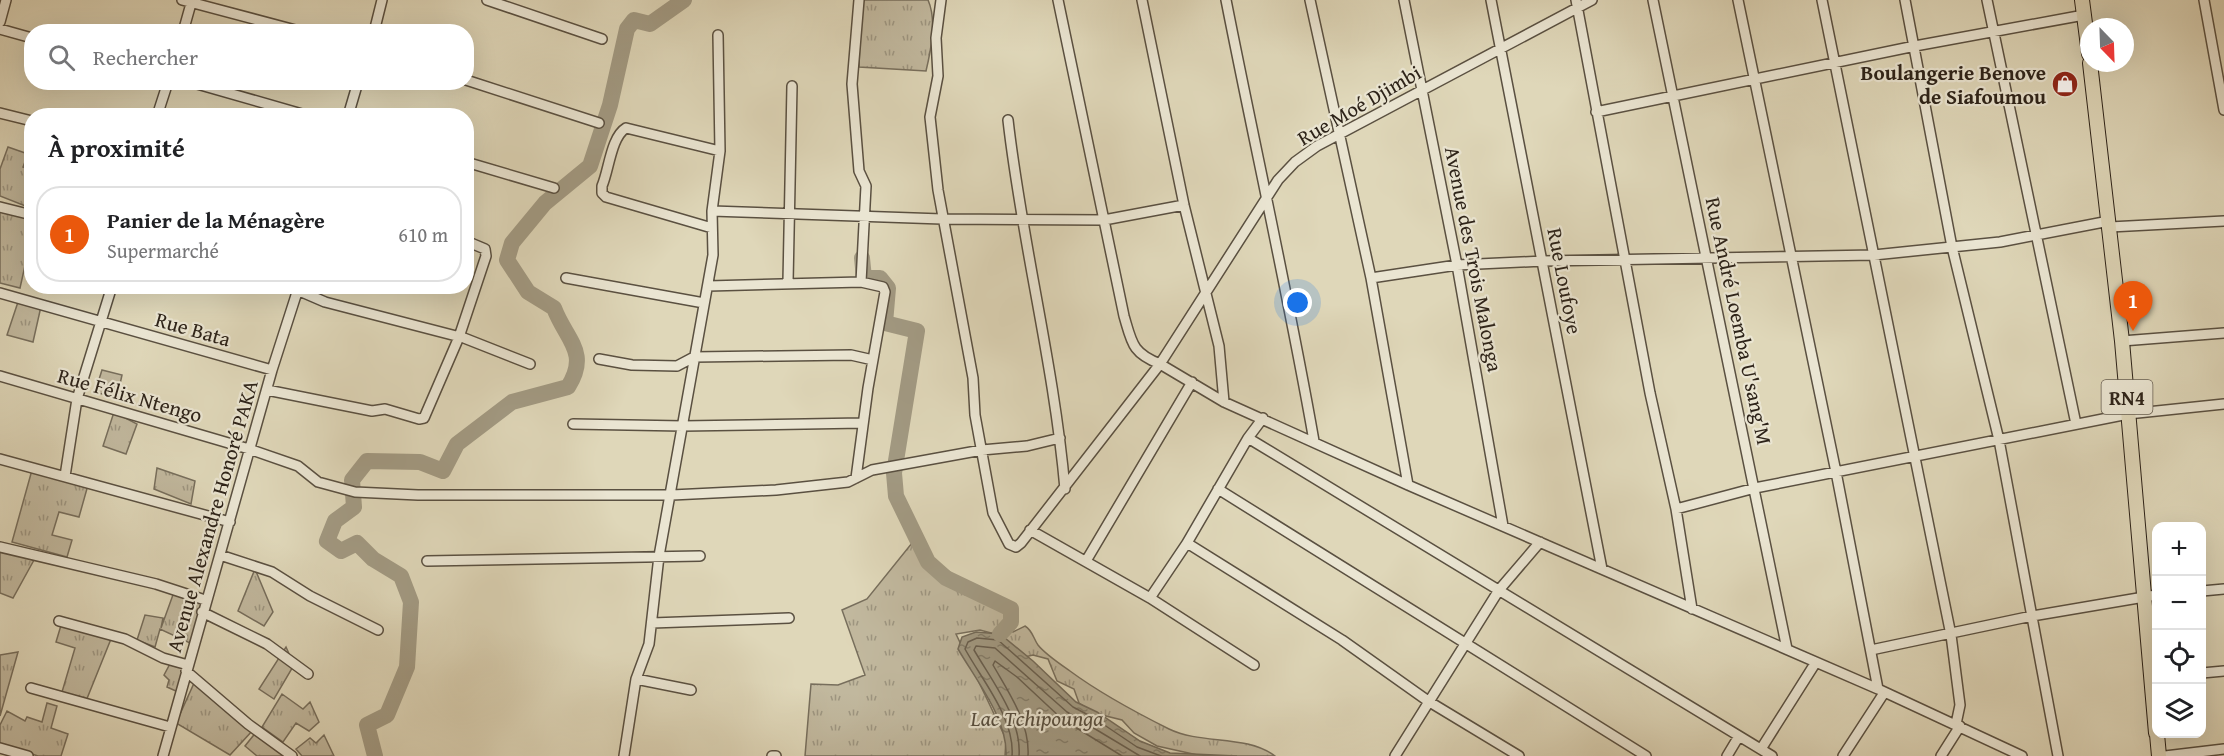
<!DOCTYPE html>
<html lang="fr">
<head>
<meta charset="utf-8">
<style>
	:root { --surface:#fff; --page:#f2f2f2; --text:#202124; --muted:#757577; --line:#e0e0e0; --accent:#ea580c }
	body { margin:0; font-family:"Gentium Book Plus",serif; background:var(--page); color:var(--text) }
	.controls { position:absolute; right:18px; bottom:18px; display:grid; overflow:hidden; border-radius:12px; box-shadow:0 6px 24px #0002 }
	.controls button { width:54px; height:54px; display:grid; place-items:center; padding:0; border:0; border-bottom:2px solid var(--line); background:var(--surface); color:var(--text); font:30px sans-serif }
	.compass { position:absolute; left:2080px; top:18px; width:54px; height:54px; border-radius:50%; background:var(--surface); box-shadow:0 6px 24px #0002; rotate:157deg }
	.you { position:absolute; left:1298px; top:303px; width:21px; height:21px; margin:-15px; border:4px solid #fff; border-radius:50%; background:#1a73e8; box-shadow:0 0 0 9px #1a73e833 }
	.badge { display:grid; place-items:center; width:39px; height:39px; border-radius:50%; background:var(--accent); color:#fff; font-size:20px; font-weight:700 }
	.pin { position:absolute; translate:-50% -50px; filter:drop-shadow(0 2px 3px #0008) }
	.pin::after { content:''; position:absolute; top:32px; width:21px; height:18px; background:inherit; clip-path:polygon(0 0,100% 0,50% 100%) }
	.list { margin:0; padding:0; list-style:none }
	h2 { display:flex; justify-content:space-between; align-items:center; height:78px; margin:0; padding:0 24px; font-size:26px }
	h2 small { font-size:20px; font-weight:400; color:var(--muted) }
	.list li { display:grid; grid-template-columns:39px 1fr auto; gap:18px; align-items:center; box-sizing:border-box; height:96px; margin:0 12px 12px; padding:0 12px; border:2px solid var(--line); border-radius:24px }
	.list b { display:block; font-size:22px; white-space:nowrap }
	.list p { margin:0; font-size:20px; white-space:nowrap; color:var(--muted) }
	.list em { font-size:20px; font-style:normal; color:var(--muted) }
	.icon { flex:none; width:33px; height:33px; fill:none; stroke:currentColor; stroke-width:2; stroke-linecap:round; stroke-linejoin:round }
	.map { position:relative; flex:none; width:2224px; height:756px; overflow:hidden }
	.search { position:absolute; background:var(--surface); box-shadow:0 6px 24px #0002; left:24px; top:24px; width:450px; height:66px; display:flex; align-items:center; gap:15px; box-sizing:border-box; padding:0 21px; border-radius:24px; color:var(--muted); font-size:22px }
	.panel { position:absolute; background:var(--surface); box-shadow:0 6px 24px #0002; left:24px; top:108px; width:450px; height:186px; border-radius:24px }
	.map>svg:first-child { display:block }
	.grass { fill:url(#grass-tufts); stroke:#776e5c; stroke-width:1.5 }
	.water { fill:url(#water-ripples); stroke:#736a59; stroke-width:1.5 }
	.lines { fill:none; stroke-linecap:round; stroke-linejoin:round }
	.shore { stroke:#685e4e; stroke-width:1.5 }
	.river { stroke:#a29a83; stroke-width:16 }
	.minor-casing { stroke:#5a5041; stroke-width:12 }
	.highway-casing { stroke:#2d2319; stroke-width:16 }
	.minor { stroke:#eae5d2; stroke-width:9 }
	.highway { stroke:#dfd7b9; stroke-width:14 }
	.labels { text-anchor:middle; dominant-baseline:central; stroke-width:4.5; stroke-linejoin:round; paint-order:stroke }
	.shield { fill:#eae5d2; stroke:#665d50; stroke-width:1.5 }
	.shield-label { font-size:20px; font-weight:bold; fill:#2d2319 }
	.poi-label { font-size:21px; font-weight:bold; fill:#2d2319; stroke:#eae5d2; text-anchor:end }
	.street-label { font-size:21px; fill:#2d2319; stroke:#eae5d2 }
	.water-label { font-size:22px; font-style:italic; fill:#564d3e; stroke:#eae5d2 }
</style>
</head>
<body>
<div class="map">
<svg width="2224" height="756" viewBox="0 0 2224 756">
	<defs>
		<pattern id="grass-tufts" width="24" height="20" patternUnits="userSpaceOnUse" patternTransform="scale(1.5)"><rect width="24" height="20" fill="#c1b89e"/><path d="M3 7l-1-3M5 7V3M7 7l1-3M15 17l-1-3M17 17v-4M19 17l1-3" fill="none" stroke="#9d9580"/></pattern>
		<pattern id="water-ripples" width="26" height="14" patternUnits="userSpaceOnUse" patternTransform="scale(1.5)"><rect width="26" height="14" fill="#a29a83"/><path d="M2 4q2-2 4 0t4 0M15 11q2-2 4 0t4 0" fill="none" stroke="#847d6a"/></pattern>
	</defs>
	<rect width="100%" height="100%" fill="#dfd7b9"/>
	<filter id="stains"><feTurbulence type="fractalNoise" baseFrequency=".00333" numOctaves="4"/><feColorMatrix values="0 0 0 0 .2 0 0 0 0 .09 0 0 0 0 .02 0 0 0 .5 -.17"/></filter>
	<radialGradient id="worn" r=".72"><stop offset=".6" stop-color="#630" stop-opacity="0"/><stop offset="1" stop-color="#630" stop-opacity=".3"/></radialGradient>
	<!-- grass -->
	<path class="grass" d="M864 0H928C937 20 931 50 926 71L859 67 861 6Z
		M8 147 28 154 23 167 31 170V197L28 207 0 196V169Z
		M0 205 31 213V239L20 288 0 283Z
		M20 296 42 302 33 342 7 335Z
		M102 370 122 375 117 398 95 392Z
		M114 412 137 424 126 454 103 446Z
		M157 468 195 481 191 504 154 489Z
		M32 470 88 485 79 517 59 512 52 535 72 540 67 557 12 542Z
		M912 543 972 589 1000 606 1013 632 1025 626C1033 631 1033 638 1038 645 1045 654 1060 664 1070 671 1097 691 1139 714 1169 729 1202 745 1245 734 1275 756H1202L1157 746 1134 733 1122 720 1094 713 1079 703 1074 689 1057 681 1048 659 1033 655 1012 660 1002 643 1006 637 980 630 956 634 1006 739 1005 756H805L811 684 838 685 865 675 842 610 867 599Z
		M0 550 34 560 13 598 0 593Z
		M255 569 273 612 264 626 238 611Z
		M174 592 203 604 190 643 160 629 155 647 137 640 145 615 163 618 161 628Z
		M62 622 113 634 86 701 62 692 75 648 56 642Z
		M286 647 294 665 274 699 259 689Z
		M18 652 0 716V655Z
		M171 662 186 668 178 692 167 687 169 680 164 675Z
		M195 681 253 730 230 755 176 723Z
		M282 694 303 709 310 702 319 722 309 731 296 723 283 742 262 727Z
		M47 703 57 706 51 728 68 734 61 756H38L0 744V725L7 711 25 721 27 717 42 722Z
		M257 731 284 756H257L245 746Z
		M324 735 334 756H302L296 749 310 738 316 743Z"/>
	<!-- water -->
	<path class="water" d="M976 632 1000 634 1033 661 1076 702 1097 712 1140 741 1170 753 1237 756H1006C1008 720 976 680 958 649L962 637Z"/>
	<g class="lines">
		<!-- shore -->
		<path class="shore" d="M1012 756C1015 719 982 680 965 649L968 642 977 638 998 640 1073 707 1094 718 1137 747 1161 756
			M1019 756C1022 719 992 681 974 650L976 646 995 648 1067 712 1140 756
			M1028 756C1030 723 1009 693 993 665L995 661 1017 677 1062 719 1122 756"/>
		<!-- river -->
		<path class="river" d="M862 258 864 278H880L888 288 885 323 917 331 894 473 896 496 928 562 946 578 1011 609V622L1000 634
			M375 756 367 725 387 715 407 667 411 602 401 576 373 559 357 543 341 551 327 541 335 521 354 507 352 480 367 461 420 462 443 471 457 444 512 402 568 387C590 352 566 340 554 308L528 292 507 260 512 243 545 203 590 166 610 105 627 29 634 20 650 24 684 0"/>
		<defs>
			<path id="minor" d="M182 0 303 32
				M487 0 602 39
				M941 0 936 38 938 76 930 117 938 190 973 378 975 415 993 513 1009 544 1016 547 1021 543 1160 364 1224 402 1408 485 1878 689 2022 756
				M1058 0 1124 316C1132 343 1132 353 1160 364L1278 180 1295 162 1317 146 1592 0
				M1142 0 1184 205 1219 346 1224 402
				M1226 0C1255 147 1288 293 1314 441
				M1310 0 1371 278 1408 485
				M1404 0 1457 265 1503 526
				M1491 0 1602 569
				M1576 0 1650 393 1676 509 1692 609
				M1653 0 1787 649
				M1738 0 1836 472 1878 689
				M1822 0 1951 635 1960 705 1956 724
				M1905 0 1952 247 1999 440 2058 756
				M1987 0 2076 424
				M2204 0 2224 110
				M0 22 6 0
				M0 29 32 38
				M183 32 192 0
				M374 32 382 0
				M466 80 599 123
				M190 82 309 116
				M1596 112 1915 46 2084 15
				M0 113 32 121
				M157 116 168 82
				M348 116 358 82
				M1008 120C1022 244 1054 364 1065 489
				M466 162 554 188
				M0 207 32 215
				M712 211 942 219 1104 220 1184 205
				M2110 227 2224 221
				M712 228 606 197 602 193V186C609 170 611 137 626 128L720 151
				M566 278 704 303
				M1371 278 1457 265 1543 261 1874 255 2000 242 2109 221
				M788 282 792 86
				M288 286 325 302 464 338 530 364
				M708 286 861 282
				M0 293 272 370
				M2122 341 2224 333
				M599 359 632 365 677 366 694 357 851 355 873 360
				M0 376 249 449 298 466 318 482 355 492 418 495H672L776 490 848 482 872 470 982 450 1027 446 1060 438
				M267 390 372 411 385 409 419 419 424 418 459 337 486 256 485 249 466 241
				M573 424 683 426 862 423
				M1248 438 1772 756
				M0 459 230 522
				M65 476 77 399 112 286
				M856 478 868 388 885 292 883 287 861 282 866 186 859 171 852 84 859 0
				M1218 489 1646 756
				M1676 509 1755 488 2128 414 2224 404
				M1030 530 1150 598 1254 665
				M1187 543 1342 640 1428 701 1519 756
				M0 547 156 584 205 600
				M220 555 272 572 310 596 378 630
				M427 561 700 556
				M1086 561 1192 382
				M2202 591 2224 589
				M1150 598 1187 543 1248 438 1263 418
				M202 612 267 644 308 674
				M59 621 125 639 163 658 188 665
				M652 623 789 618
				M1871 650 2032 616 2156 595
				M186 671 248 724 292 756
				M2202 673 2224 671
				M636 679 691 690
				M31 688 170 727
				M0 748 28 756
				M1761 749 1816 662
				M163 756 272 370 299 286
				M624 756 636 679 649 644 659 556 713 255 712 211 720 151 718 35
				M772 756H776
				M1395 756 1499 590 1540 542
				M1727 756 1739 736
				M1843 756 1884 693
				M1941 756 1960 726
				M2165 756 2224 749"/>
			<path id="highway" d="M2082 0 2089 54
				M2090 63 2122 341 2156 733
				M2157 734 2159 756"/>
		</defs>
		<!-- minor casing -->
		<use href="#minor" class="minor-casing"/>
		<!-- highway casing -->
		<use href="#highway" class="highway-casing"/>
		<!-- minor -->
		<use href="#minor" class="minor"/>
		<!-- highway -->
		<use href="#highway" class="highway"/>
	</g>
	<!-- icons -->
	<defs>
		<symbol id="shop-disc" viewBox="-11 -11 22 22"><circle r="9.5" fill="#8f2418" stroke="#eae5d2"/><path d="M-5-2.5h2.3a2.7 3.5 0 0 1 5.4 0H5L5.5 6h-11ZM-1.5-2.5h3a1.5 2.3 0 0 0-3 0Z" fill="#fff"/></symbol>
	</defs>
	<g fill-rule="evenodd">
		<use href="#shop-disc" x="2050" y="69" width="30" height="30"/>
	</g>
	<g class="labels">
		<!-- shield labels -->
		<rect class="shield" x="2101.5" y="380" width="51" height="34" rx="4.5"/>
		<g class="shield-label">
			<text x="2127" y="397">RN4</text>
		</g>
		<!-- poi labels -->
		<g class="poi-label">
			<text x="2046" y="72">Boulangerie Benove<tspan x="2046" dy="24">de Siafoumou</tspan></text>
		</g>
		<!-- street labels -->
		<g class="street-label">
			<text transform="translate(1359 105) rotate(-30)">Rue Moé Djimbi</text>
			<text transform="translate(1474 259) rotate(79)">Avenue des Trois Malonga</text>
			<text transform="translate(1565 281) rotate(79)">Rue Loufoye</text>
			<text transform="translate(1739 321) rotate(78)">Rue André Loemba U'sang'M</text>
			<text transform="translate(193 329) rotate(16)">Rue Bata</text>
			<text transform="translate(130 395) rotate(16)">Rue Félix Ntengo</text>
			<text transform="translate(212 516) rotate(-74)">Avenue Alexandre Honoré PAKA</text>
		</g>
		<!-- water labels -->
		<g class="water-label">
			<text x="1037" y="718">Lac Tchipounga</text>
		</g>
	</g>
	<rect width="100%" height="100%" filter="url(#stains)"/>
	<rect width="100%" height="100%" fill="url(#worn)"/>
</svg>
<div class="controls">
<button>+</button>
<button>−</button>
<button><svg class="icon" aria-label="locate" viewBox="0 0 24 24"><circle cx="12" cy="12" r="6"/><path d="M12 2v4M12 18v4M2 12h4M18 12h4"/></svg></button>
<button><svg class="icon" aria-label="layers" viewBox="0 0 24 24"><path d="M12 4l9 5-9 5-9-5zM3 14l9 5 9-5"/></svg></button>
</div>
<svg class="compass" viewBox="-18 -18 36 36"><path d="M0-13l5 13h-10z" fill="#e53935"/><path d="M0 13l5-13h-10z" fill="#757577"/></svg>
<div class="you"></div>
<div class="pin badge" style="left:2133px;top:331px">1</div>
<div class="search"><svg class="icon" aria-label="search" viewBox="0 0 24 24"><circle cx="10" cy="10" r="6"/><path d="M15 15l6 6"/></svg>Rechercher</div>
<section class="panel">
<h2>À proximité<small></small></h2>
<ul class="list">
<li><span class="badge">1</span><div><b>Panier de la Ménagère</b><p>Supermarché</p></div><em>610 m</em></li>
</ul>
</section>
</div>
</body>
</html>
